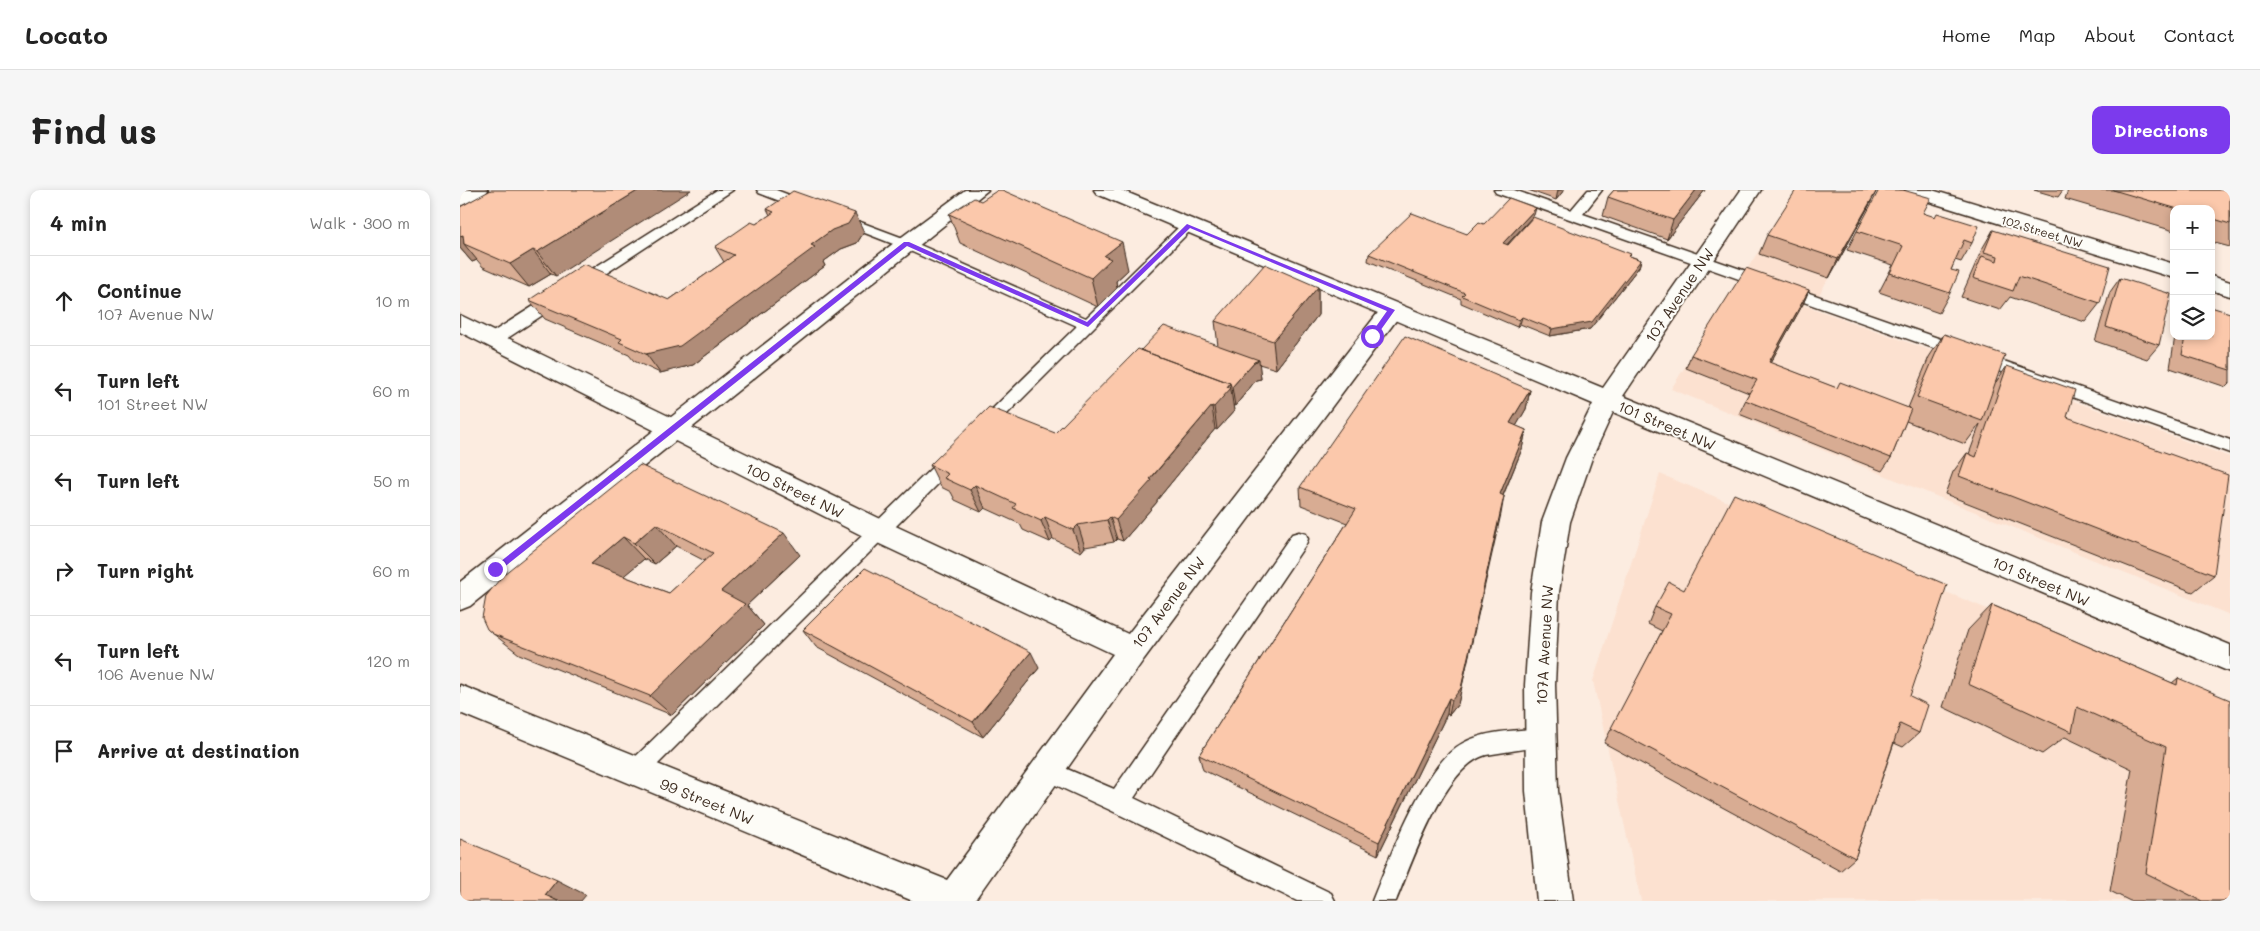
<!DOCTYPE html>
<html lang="en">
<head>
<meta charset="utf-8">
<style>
	:root { --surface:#fff; --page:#f6f6f6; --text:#222; --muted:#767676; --line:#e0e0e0; --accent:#7c3aed }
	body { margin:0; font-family:Mali,sans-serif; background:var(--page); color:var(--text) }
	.controls { position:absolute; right:15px; top:15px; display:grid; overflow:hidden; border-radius:10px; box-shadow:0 2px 8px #0003 }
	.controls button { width:45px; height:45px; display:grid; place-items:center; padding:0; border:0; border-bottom:1px solid var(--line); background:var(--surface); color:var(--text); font:25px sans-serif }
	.stop { position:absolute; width:15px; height:15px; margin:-11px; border:4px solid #7c3aed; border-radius:50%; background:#fff }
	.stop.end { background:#7c3aed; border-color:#fff; box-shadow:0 1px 5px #0008 }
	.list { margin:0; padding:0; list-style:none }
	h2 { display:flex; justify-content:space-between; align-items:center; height:65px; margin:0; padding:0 20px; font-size:21px }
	h2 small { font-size:16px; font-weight:400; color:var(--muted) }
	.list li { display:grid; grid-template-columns:32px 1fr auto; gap:15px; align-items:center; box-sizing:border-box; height:90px; padding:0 20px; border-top:1px solid var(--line) }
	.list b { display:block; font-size:19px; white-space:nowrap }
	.list p { margin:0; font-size:16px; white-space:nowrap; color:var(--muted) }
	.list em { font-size:16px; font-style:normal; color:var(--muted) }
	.icon { flex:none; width:28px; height:28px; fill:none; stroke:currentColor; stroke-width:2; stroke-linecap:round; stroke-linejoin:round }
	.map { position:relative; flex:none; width:1770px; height:711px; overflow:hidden; border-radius:10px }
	header { display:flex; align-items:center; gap:30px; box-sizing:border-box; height:70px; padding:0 25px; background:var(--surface); border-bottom:1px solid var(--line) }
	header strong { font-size:24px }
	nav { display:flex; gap:28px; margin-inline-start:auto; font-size:18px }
	.intro { display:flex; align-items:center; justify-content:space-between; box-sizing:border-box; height:120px; padding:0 30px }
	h1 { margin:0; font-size:35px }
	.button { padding:12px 22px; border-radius:10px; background:var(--accent); color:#fff; font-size:18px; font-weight:700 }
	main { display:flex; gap:30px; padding:0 30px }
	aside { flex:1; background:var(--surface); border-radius:10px; box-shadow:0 2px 8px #0003 }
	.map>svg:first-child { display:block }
	.built { fill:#fce1d0 }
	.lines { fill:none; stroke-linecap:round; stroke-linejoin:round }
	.lane-casing { stroke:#3b2a1e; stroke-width:3 }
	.street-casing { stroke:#3b2a1e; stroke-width:3 }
	.secondary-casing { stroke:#3b2a1e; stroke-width:3 }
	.lane { fill:#fdfcf7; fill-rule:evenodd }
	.street { fill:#fdfcf7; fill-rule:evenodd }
	.secondary { fill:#fdfcf7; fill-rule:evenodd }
	.wall { fill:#d8ac93; stroke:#3b2a1e; fill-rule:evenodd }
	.shaded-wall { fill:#b08c78; stroke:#3b2a1e }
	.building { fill:#fbc8ab; stroke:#3b2a1e; fill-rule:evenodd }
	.route { fill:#7c3aed }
	.labels { text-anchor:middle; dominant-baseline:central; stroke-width:4; stroke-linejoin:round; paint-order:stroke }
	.far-street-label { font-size:12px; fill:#3b2a1e; stroke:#fdfcf7 }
	.street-label { font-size:15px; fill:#3b2a1e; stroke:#fdfcf7 }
</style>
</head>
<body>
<header>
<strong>Locato</strong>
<nav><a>Home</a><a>Map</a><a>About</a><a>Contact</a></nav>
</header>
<div class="intro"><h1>Find us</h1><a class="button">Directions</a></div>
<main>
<aside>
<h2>4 min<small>Walk · 300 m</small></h2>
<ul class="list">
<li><svg class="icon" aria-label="ahead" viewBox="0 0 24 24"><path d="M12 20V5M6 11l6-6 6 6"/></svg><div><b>Continue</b><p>107 Avenue NW</p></div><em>10 m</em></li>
<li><svg class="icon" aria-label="left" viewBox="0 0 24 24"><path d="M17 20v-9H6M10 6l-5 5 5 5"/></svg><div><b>Turn left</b><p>101 Street NW</p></div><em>60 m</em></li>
<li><svg class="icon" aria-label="left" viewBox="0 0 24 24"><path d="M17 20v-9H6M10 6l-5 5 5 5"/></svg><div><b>Turn left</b></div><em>50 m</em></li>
<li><svg class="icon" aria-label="right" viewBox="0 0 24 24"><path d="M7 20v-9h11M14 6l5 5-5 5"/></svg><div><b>Turn right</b></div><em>60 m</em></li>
<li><svg class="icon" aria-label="left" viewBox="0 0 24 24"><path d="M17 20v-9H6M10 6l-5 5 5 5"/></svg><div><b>Turn left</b><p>106 Avenue NW</p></div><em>120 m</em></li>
<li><svg class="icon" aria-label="arrive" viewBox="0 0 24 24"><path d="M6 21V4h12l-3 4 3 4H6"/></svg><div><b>Arrive at destination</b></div></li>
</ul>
</aside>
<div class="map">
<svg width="1770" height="711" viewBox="0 0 1770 711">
	<rect width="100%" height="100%" fill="#fcece0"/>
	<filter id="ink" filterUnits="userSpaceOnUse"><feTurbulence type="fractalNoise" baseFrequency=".02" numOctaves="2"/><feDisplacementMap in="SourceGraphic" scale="10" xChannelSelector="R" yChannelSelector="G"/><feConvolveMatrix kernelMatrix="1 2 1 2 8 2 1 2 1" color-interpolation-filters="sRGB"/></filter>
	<g filter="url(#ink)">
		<!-- built -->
		<path class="built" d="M1338 0 1410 14 1359 105 1287 79Z
			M1279 92 1770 267V425L1211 199Z
			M1200 284 1770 519V711H1181L1133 491Z"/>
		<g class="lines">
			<defs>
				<path id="lane" d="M257 0H273L40 153H28L26 149 28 145Z
					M297 0H316L353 14 355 17 348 21 343 20 299 3Z
					M1034 0H1054L1111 20 1128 0H1142L1123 24 1770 250V263L1036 3Z
					M379 24 451 51 626 128 724 32H734L736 35 529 242 523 244 517 242 514 238 517 234 617 136 441 57 374 31 372 28Z
					M493 261 499 263 502 268 499 273 183 589 175 592 167 589 164 582 167 575 487 263Z
					M839 342 846 344 848 349 846 354 674 608 871 703 875 711H837L650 620 578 587 575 580 578 573 586 570 654 599 832 344Z
					M1082 538 1090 541 1093 548 1090 555 1026 565C984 576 952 673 936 711H912C929 670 964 573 1003 553 1027 540 1056 541 1082 538Z"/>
				<path id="street" d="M3 0H28L25 4 0 16V2Z
					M1441 0H1472L1714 74V88L1444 4Z
					M1751 86 1770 92V106L1751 100Z
					M932 113 940 115 943 120 940 125 684 469 514 711H453L0 523V495L487 690 653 464 409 349 0 142V125L429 333 668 444 924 115Z"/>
				<path id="secondary" d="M505 0H528L10 416 0 420V392L439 49Z
					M634 0H661L1143 198 1281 0H1301L1163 206 1770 455V482L1153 222 1132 268 1110 332 1099 402 1095 495 1098 601 1113 711H1077L1066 601 1065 495 1071 402 1082 332 1106 268 1133 214 637 4Z"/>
			</defs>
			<!-- lane casing -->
			<use href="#lane" class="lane-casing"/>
			<!-- street casing -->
			<use href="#street" class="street-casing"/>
			<!-- secondary casing -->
			<use href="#secondary" class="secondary-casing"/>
			<!-- lane -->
			<use href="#lane" class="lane"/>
			<!-- street -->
			<use href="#street" class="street"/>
			<!-- secondary -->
			<use href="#secondary" class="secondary"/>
		</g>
		<!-- wall -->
		<path class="wall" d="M31 0 96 86 91 84 69 97 23 77 17 70 12 72 0 58Z
			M1068 0H1104L1096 10Z
			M1154 0H1245L1207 49 1143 26 1148 7Z
			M1574 0H1603L1598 7Z
			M1608 0H1770V57L1751 52V19H1714V41L1605 9Z
			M1411 12 1369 88 1299 64 1307 45Z
			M307 19 404 42 397 53 381 59 363 72 365 76 233 175 200 183 174 171 169 165 85 129 69 110H209L264 72 255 57 296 34 310 25Z
			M1463 23 1512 53 1501 72 1495 70 1491 80 1490 103 1479 123 1419 102 1433 75 1387 60 1397 41Z
			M489 24 668 80 656 91 657 98 638 117 500 53Z
			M1074 25 1047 55 1170 66 1181 70 1179 77 1130 139 1090 146 1060 134 1057 137 1001 113V109L908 71 909 64 1007 44 1024 34Z
			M1533 40 1640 113 1625 132 1550 107 1540 120 1501 107 1522 59Z
			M1660 88 1699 155 1687 169 1635 151 1650 102Z
			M858 97V125L816 179 799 174 801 189 796 190 775 216 773 215 774 221 757 240 755 239 697 310V312L663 351 657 349 654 352 625 357 621 362 593 349 590 352 563 340 560 334 525 318 521 322 495 310 491 302 481 297 470 275 595 243 681 160 758 156 755 131Z
			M1349 100 1343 114 1310 173 1376 198 1448 218 1469 167 1484 144 1536 192 1547 176 1607 227 1754 385 1733 402 1485 304 1493 282 1507 263 1509 264 1520 234 1505 254 1446 231 1431 268 1422 281 1279 224 1289 203 1226 178 1231 165Z
			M1770 123V193L1766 197 1710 178 1715 146H1751Z
			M1070 200 1066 219 1056 236 1066 240 1062 259 1043 306H1044L1041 324 998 514 989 525 987 524 918 665 743 580 739 565 887 333 841 315 840 297Z
			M180 275 340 365 287 415 304 435 212 525 59 464 27 439ZM216 356 245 371 209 403 163 386 184 369 195 374Z
			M1532 415 1712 493 1718 488 1770 711H1670L1650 701 1672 579 1605 547 1582 564 1483 517 1508 440Z
			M1195 417 1450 506 1459 543 1443 557 1434 553 1395 668 1380 681 1144 553 1202 441 1188 434Z
			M343 440 579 478 523 547 356 457Z"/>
		<!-- shaded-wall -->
		<path class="shaded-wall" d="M179 0H231L96 86 77 62Z
			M1098 0H1104L1096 10Z
			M1236 0H1245L1207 49 1213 30Z
			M1417 0 1411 12 1369 88 1378 69Z
			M1076 18 1074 25 1042 60 1043 53Z
			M395 23 404 42 397 53 381 59 363 72 365 76 233 175 200 183 186 164 351 55Z
			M3 45 4 54 17 70 12 72 0 58V46Z
			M662 52 668 80 656 91 657 98 638 117 631 88 644 66Z
			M73 60 91 84 69 97 50 74Z
			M1181 70 1179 77 1130 139 1090 146 1092 139Z
			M858 97V125L816 179 813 151Z
			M1349 100 1343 114 1303 186 1309 172Z
			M1062 127 1060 134 1057 137 1059 130Z
			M799 170 801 189 796 190 775 216 772 197 794 172Z
			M770 193 774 221 757 240 754 217Z
			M1070 200 1066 219 1047 252 1050 233Z
			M752 216 755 239 697 310V312L663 351 656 330Z
			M1066 240 1062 259 1036 322 1040 304Z
			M515 295 525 318 521 322 510 300Z
			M1044 306 998 514 989 525 992 510Z
			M585 327 593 349 590 352 581 331Z
			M650 327 657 349 654 352 647 330Z
			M196 334 216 356 195 374 174 353Z
			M618 335 625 357 621 362 613 340Z
			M324 343 340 365 287 415 304 435 212 525 190 506 261 401Z
			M163 347 184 369 153 395 131 374Z
			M571 462 579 478 523 547 513 532Z
			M989 508 987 524 918 665 919 652Z
			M97 690 126 705 121 711H97L85 705Z"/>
		<!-- building -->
		<path class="building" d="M31 0H179L77 62 73 60 50 74 4 54 3 45 0 46V17Z
			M538 0H542L662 52 644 66 651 69 631 88 489 24 514 8 521 11Z
			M1154 0H1236L1213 30 1148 7Z
			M1336 0H1417L1378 69 1307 45Z
			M1419 0H1443L1471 8 1463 23 1475 27 1477 23 1519 36 1512 53 1504 50 1491 80 1499 82 1490 103 1430 83 1443 56 1397 41Z
			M1653 0H1770V34L1751 28V19H1718Z
			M333 1 395 23 388 34 372 40 351 55 355 57 220 156 186 164 159 152 162 149 69 110 124 74 209 110 274 65 255 57 291 32 296 34 314 22 307 19Z
			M1049 8 1076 18 1043 53 1048 55 1073 27 1171 64 1169 66 1181 70 1132 132 1092 139 1062 127 1059 130 1002 106 1005 103 909 64 952 23 1007 44 1019 32 1024 34Z
			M1533 40 1650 76 1640 113 1559 86 1553 101 1513 88 1522 66 1537 71 1538 66 1524 62Z
			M805 74 858 97 813 151 755 131Z
			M1286 78 1349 100 1309 172 1377 198 1380 192 1451 219 1431 268 1285 210 1297 190 1231 165Z
			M1660 88 1711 104 1699 155 1646 137Z
			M1751 117 1770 123V180L1722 165 1725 146H1751Z
			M704 136 799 170 794 172 772 197 771 196 770 193 681 160Z
			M1484 144 1545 165 1522 231 1457 207Z
			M945 146 1070 200 1050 233 1066 240 1040 304 1044 306 1001 498 992 510 989 508 919 652 739 565 896 319 840 297Z
			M678 159 770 193 767 197 771 198 754 217 752 216 690 289 692 290 656 330 650 327 647 330 618 335 613 340 585 327 581 331 553 318 556 314 515 295 510 300 484 288 488 284 470 275 529 217 595 243Z
			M1547 176 1615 200 1607 227 1768 285 1754 385 1499 286 1507 263 1516 267Z
			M180 275 324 343 261 401 285 414 190 506 33 444 27 439 22 428 26 406 44 384ZM196 334 253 363 209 403 131 374 163 347 174 353Z
			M1274 304 1487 395 1450 506 1468 515 1459 543 1440 534 1395 668 1151 538 1211 424 1195 417 1209 392 1224 400Z
			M405 378 571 462 513 532 343 440Z
			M1532 415 1717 495 1718 488 1770 510V711H1742L1686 683 1706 557 1617 517 1612 542 1508 494Z
			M0 649 97 690 85 705 98 711H0Z"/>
	</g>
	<!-- route -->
	<path class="route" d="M727 34 935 120 915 148H910V145L927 121 730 38 628 137 447 56 38 382H35L31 379 444 52H449L627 132Z"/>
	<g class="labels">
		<!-- far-street labels -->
		<g class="far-street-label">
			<text transform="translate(1582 41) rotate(17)">102 Street NW</text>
		</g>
		<!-- street labels -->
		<g class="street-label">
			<text transform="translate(1219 105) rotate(-56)">107 Avenue NW</text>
			<text transform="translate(1207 235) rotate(23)">101 Street NW</text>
			<text transform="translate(335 300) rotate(26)">100 Street NW</text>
			<text transform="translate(1581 391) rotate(23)">101 Street NW</text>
			<text transform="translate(708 412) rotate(-53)">107 Avenue NW</text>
			<text transform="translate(1084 455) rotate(-87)">107A Avenue NW</text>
			<text transform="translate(247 611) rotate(22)">99 Street NW</text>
		</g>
	</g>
</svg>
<div class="controls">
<button>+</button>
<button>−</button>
<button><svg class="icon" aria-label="layers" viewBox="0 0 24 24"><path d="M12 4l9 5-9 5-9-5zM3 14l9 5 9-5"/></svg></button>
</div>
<div class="stop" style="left:912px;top:146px"></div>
<div class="stop end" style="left:35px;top:379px"></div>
</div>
</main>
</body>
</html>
